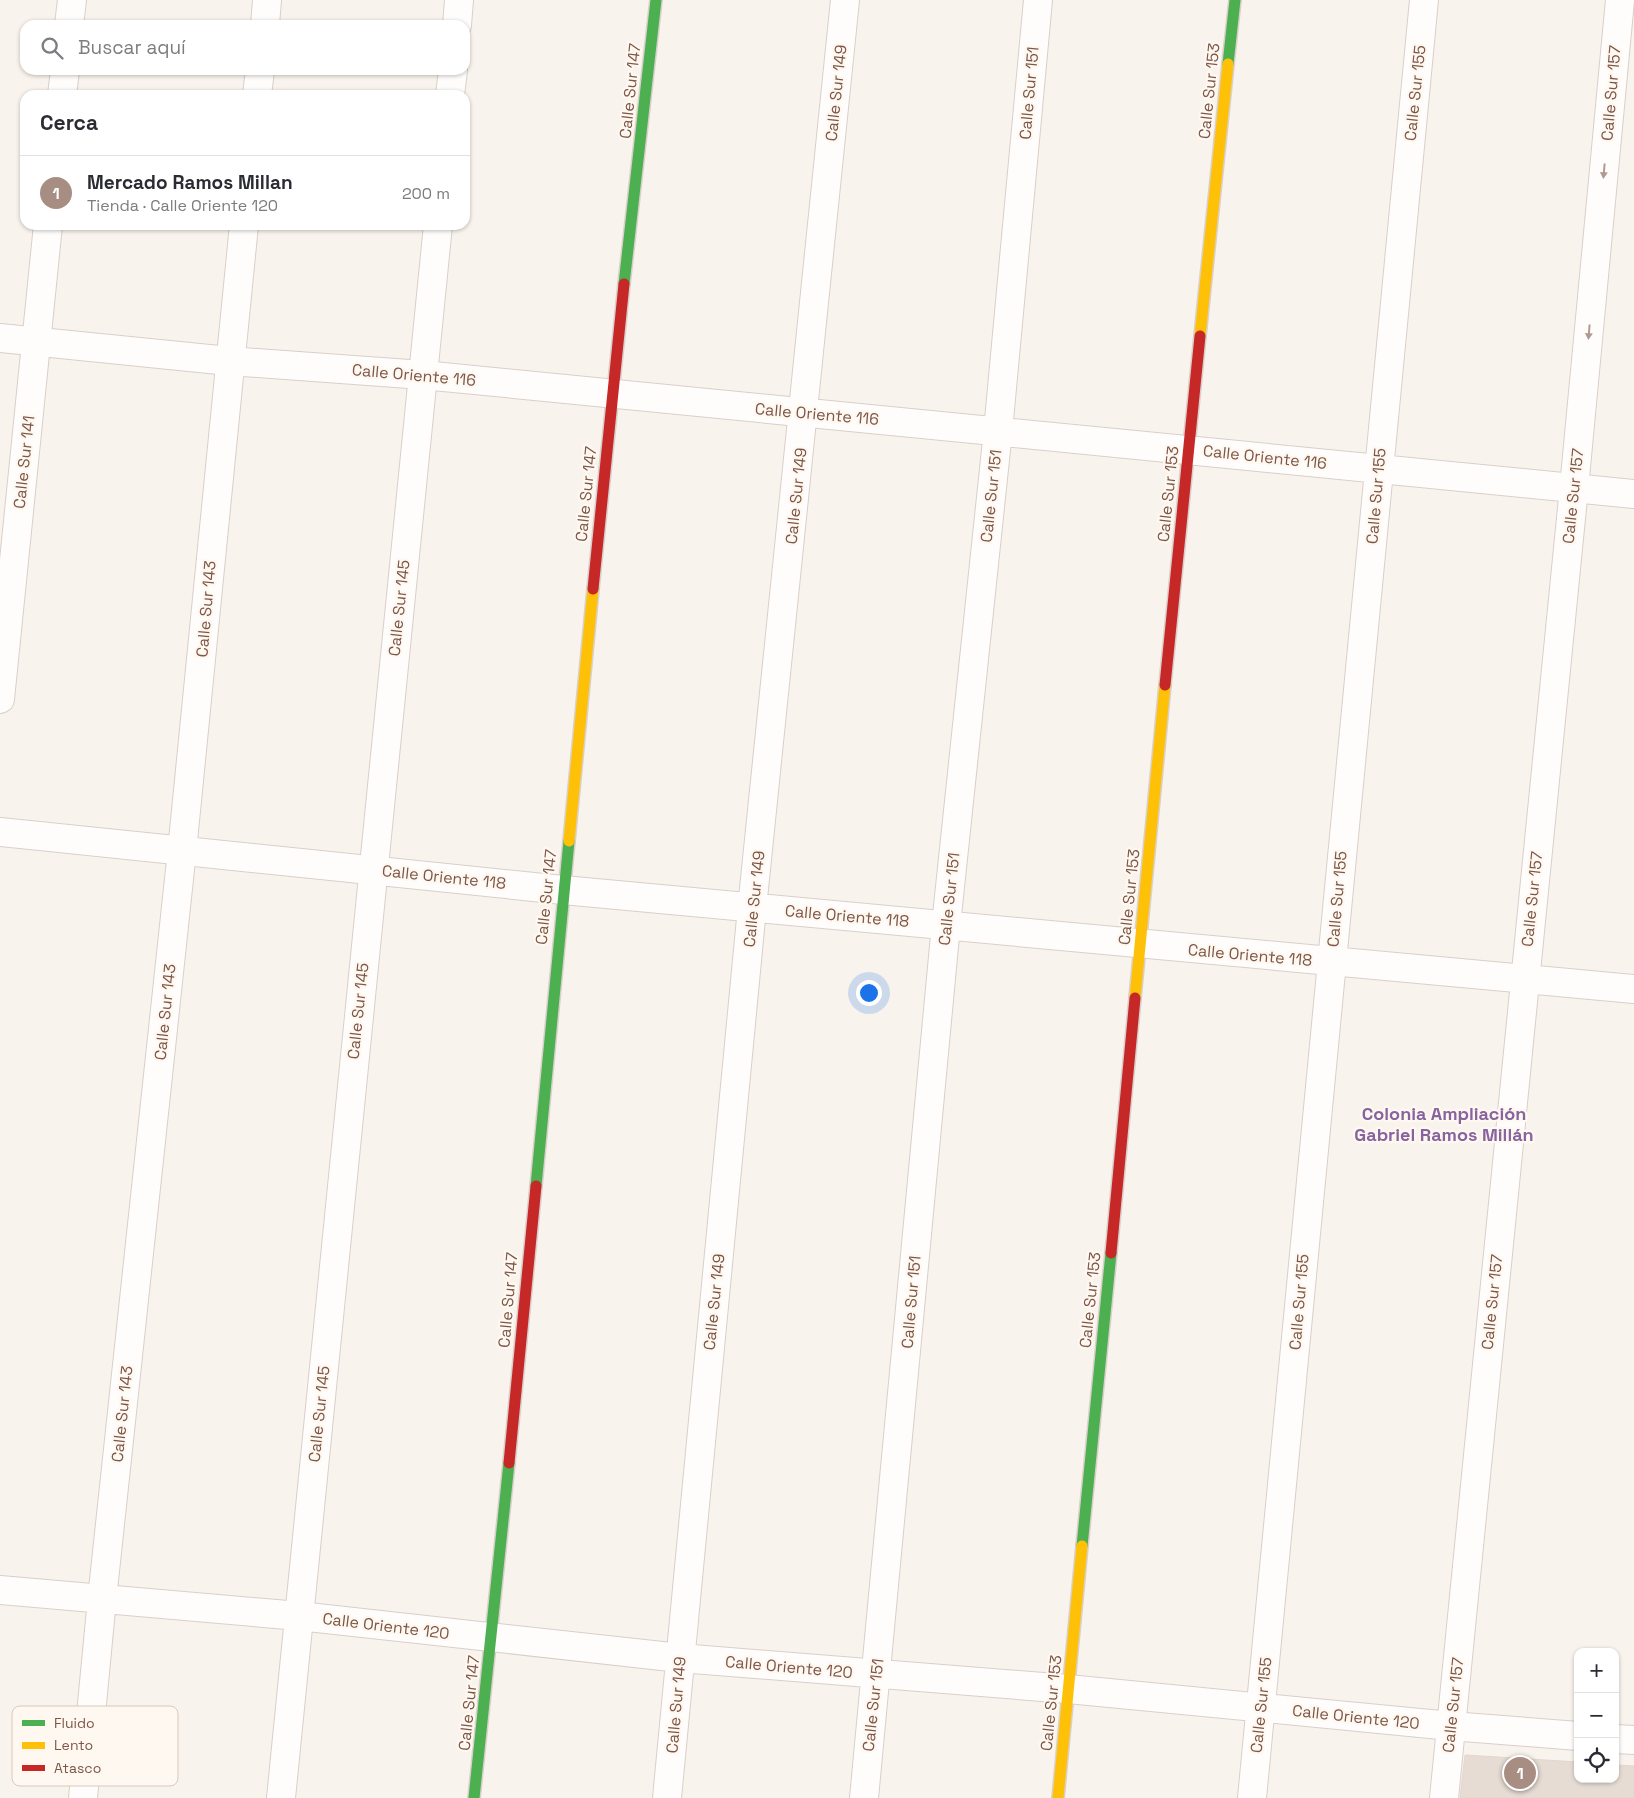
<!DOCTYPE html>
<html lang="es">
<head>
<meta charset="utf-8">
<style>
	:root { --surface:#fff; --page:#f7f7f7; --text:#2b2b33; --muted:#7c7c81; --line:#e1e1e2; --accent:#a88e82 }
	body { margin:0; font-family:"Space Grotesk",sans-serif; background:var(--page); color:var(--text) }
	.controls { position:absolute; right:15px; bottom:15px; display:grid; overflow:hidden; border-radius:10px; box-shadow:0 1px 4px #0004 }
	.controls button { width:45px; height:45px; display:grid; place-items:center; padding:0; border:0; border-bottom:1px solid var(--line); background:var(--surface); color:var(--text); font:25px sans-serif }
	.you { position:absolute; left:868px; top:992px; width:18px; height:18px; margin:-12px; border:4px solid #fff; border-radius:50%; background:#1a73e8; box-shadow:0 0 0 8px #1a73e833 }
	.badge { display:grid; place-items:center; width:32px; height:32px; border-radius:50%; background:var(--accent); color:#fff; font-size:16px; font-weight:700 }
	.pin { position:absolute; translate:-50% -50%; border:2px solid #fff; box-shadow:0 1px 5px #0006 }
	.list { margin:0; padding:0; list-style:none }
	h2 { display:flex; justify-content:space-between; align-items:center; height:65px; margin:0; padding:0 20px; font-size:21px }
	h2 small { font-size:16px; font-weight:400; color:var(--muted) }
	.list li { display:grid; grid-template-columns:32px 1fr auto; gap:15px; align-items:center; box-sizing:border-box; height:75px; padding:0 20px; border-top:1px solid var(--line) }
	.list b { display:block; font-size:19px; white-space:nowrap }
	.list p { margin:0; font-size:16px; white-space:nowrap; color:var(--muted) }
	.list em { font-size:16px; font-style:normal; color:var(--muted) }
	.icon { flex:none; width:28px; height:28px; fill:none; stroke:currentColor; stroke-width:2; stroke-linecap:round; stroke-linejoin:round }
	.map { position:relative; flex:none; width:1634px; height:1798px; overflow:hidden }
	.search { position:absolute; background:var(--surface); box-shadow:0 1px 4px #0004; left:20px; top:20px; width:450px; height:55px; display:flex; align-items:center; gap:12px; box-sizing:border-box; padding:0 18px; border-radius:15px; color:var(--muted); font-size:19px }
	.panel { position:absolute; background:var(--surface); box-shadow:0 1px 4px #0004; left:20px; top:90px; width:450px; height:140px; border-radius:15px }
	.map>svg:first-child { display:block }
	.building { fill:#e6dcd4; stroke:#e3d6ce }
	.lines { fill:none; stroke-linecap:round; stroke-linejoin:round }
	.street-casing { stroke:#d9cfca; stroke-width:30 }
	.fast-casing { stroke:#dad0cb; stroke-width:14 }
	.slow-casing { stroke:#dad0cb; stroke-width:14 }
	.jam-casing { stroke:#dad0cb; stroke-width:14 }
	.street { stroke:#fefdfc; stroke-width:28 }
	.fast { stroke:#4caf50; stroke-width:11 }
	.slow { stroke:#ffc107; stroke-width:11 }
	.jam { stroke:#c62828; stroke-width:11 }
	.oneway { fill:#b09990 }
	.labels { text-anchor:middle; dominant-baseline:central; stroke-width:4.5; stroke-linejoin:round; paint-order:stroke }
	.street-label { font-size:16px; fill:#7c5748; stroke:#fff8f1 }
	.neighbourhood-label { font-size:18px; font-weight:bold; fill:#87649f; stroke:#fff8f1 }
	.key { fill:#fff8f1; stroke:#d8c8be; stroke-width:1 }
	.key-label { font-size:14px; fill:#7c5748 }
</style>
</head>
<body>
<div class="map">
<svg width="1634" height="1798" viewBox="0 0 1634 1798">
	<rect width="100%" height="100%" fill="#f9f3ed"/>
	<!-- building -->
	<path class="building" d="M1465 1755 1578 1762V1779H1615V1765L1634 1766V1798H1460Z"/>
	<g class="lines">
		<defs>
			<path id="street" d="M69 25 72 0
				M265 25 267 0
				M457 25 459 0
				M62 95 65 70
				M257 95 260 70
				M450 95 453 70
				M0 338 229 361 423 375 1634 494
				M0 699 48 225
				M0 832 563 890 1634 989
				M0 1590 299 1616 680 1658 1068 1689 1451 1726 1578 1736
				M1615 1739 1634 1740
				M83 1798 102 1599 182 851 244 225
				M281 1798 438 225
				M667 1798 752 908 845 0
				M864 1798 946 925 998 431 1038 0
				M1252 1798 1424 0
				M1444 1798 1574 488 1620 0"/>
			<path id="fast" d="M1228 64 1235 0
				M624 284 656 0
				M536 1186 569 841
				M1082 1546 1111 1253
				M474 1798 509 1463"/>
			<path id="slow" d="M1200 336 1228 64
				M569 841 593 589
				M1135 998 1165 685
				M1058 1798 1082 1546"/>
			<path id="jam" d="M593 589 624 284
				M1165 685 1200 336
				M1111 1253 1135 998
				M509 1463 536 1186"/>
		</defs>
		<!-- street casing -->
		<use href="#street" class="street-casing"/>
		<!-- fast casing -->
		<use href="#fast" class="fast-casing"/>
		<!-- slow casing -->
		<use href="#slow" class="slow-casing"/>
		<!-- jam casing -->
		<use href="#jam" class="jam-casing"/>
		<!-- street -->
		<use href="#street" class="street"/>
		<!-- fast -->
		<use href="#fast" class="fast"/>
		<!-- slow -->
		<use href="#slow" class="slow"/>
		<!-- jam -->
		<use href="#jam" class="jam"/>
	</g>
	<!-- one-way arrows -->
	<defs><path id="oneway-solid" d="M-6-.8H1V-3.2L6.5 0L1 3.2V.8H-6Z" transform="scale(1.25)"/></defs>
	<g class="oneway">
		<use href="#oneway-solid" transform="translate(1604 171) rotate(95)"/>
		<use href="#oneway-solid" transform="translate(1589 332) rotate(95)"/>
	</g>
	<g class="labels">
		<!-- street labels -->
		<g class="street-label">
			<text transform="translate(630 91) rotate(-84)">Calle Sur 147</text>
			<text transform="translate(1209 91) rotate(-84)">Calle Sur 153</text>
			<text transform="translate(836 93) rotate(-84)">Calle Sur 149</text>
			<text transform="translate(1029 93) rotate(-85)">Calle Sur 151</text>
			<text transform="translate(1415 93) rotate(-84)">Calle Sur 155</text>
			<text transform="translate(1611 93) rotate(-85)">Calle Sur 157</text>
			<text transform="translate(414 375) rotate(5)">Calle Oriente 116</text>
			<text transform="translate(817 414) rotate(5)">Calle Oriente 116</text>
			<text transform="translate(1265 457) rotate(6)">Calle Oriente 116</text>
			<text transform="translate(24 462) rotate(-84)">Calle Sur 141</text>
			<text transform="translate(586 494) rotate(-84)">Calle Sur 147</text>
			<text transform="translate(1168 494) rotate(-84)">Calle Sur 153</text>
			<text transform="translate(796 496) rotate(-84)">Calle Sur 149</text>
			<text transform="translate(991 496) rotate(-84)">Calle Sur 151</text>
			<text transform="translate(1376 496) rotate(-85)">Calle Sur 155</text>
			<text transform="translate(1573 496) rotate(-84)">Calle Sur 157</text>
			<text transform="translate(399 608) rotate(-84)">Calle Sur 145</text>
			<text transform="translate(206 609) rotate(-85)">Calle Sur 143</text>
			<text transform="translate(444 877) rotate(6)">Calle Oriente 118</text>
			<text transform="translate(546 897) rotate(-84)">Calle Sur 147</text>
			<text transform="translate(1129 897) rotate(-84)">Calle Sur 153</text>
			<text transform="translate(754 899) rotate(-84)">Calle Sur 149</text>
			<text transform="translate(949 899) rotate(-84)">Calle Sur 151</text>
			<text transform="translate(1337 899) rotate(-85)">Calle Sur 155</text>
			<text transform="translate(1532 899) rotate(-84)">Calle Sur 157</text>
			<text transform="translate(847 916) rotate(5)">Calle Oriente 118</text>
			<text transform="translate(1250 955) rotate(5)">Calle Oriente 118</text>
			<text transform="translate(358 1011) rotate(-84)">Calle Sur 145</text>
			<text transform="translate(165 1012) rotate(-84)">Calle Sur 143</text>
			<text transform="translate(508 1300) rotate(-85)">Calle Sur 147</text>
			<text transform="translate(1090 1300) rotate(-84)">Calle Sur 153</text>
			<text transform="translate(714 1302) rotate(-84)">Calle Sur 149</text>
			<text transform="translate(911 1302) rotate(-85)">Calle Sur 151</text>
			<text transform="translate(1299 1302) rotate(-85)">Calle Sur 155</text>
			<text transform="translate(1492 1302) rotate(-84)">Calle Sur 157</text>
			<text transform="translate(122 1414) rotate(-84)">Calle Sur 143</text>
			<text transform="translate(319 1414) rotate(-84)">Calle Sur 145</text>
			<text transform="translate(386 1626) rotate(7)">Calle Oriente 120</text>
			<text transform="translate(789 1667) rotate(5)">Calle Oriente 120</text>
			<text transform="translate(469 1703) rotate(-84)">Calle Sur 147</text>
			<text transform="translate(1051 1703) rotate(-84)">Calle Sur 153</text>
			<text transform="translate(676 1705) rotate(-85)">Calle Sur 149</text>
			<text transform="translate(873 1705) rotate(-84)">Calle Sur 151</text>
			<text transform="translate(1261 1705) rotate(-84)">Calle Sur 155</text>
			<text transform="translate(1453 1705) rotate(-84)">Calle Sur 157</text>
			<text transform="translate(1356 1717) rotate(6)">Calle Oriente 120</text>
		</g>
		<!-- neighbourhood labels -->
		<g class="neighbourhood-label">
			<text x="1444" y="1113">Colonia Ampliación<tspan x="1444" dy="21">Gabriel Ramos Millán</tspan></text>
		</g>
	</g>
	<!-- legend -->
	<rect x="12" y="1706" width="166" height="80" rx="8" class="key"/>
	<rect x="22" y="1720" width="23" height="6" fill="#4caf50"/>
	<rect x="22" y="1742" width="23" height="7" fill="#ffc107"/>
	<rect x="22" y="1765" width="23" height="6" fill="#c62828"/>
	<g class="key-label">
		<text x="54" y="1728">Fluido</text>
		<text x="54" y="1750">Lento</text>
		<text x="54" y="1773">Atasco</text>
	</g>
</svg>
<div class="controls">
<button>+</button>
<button>−</button>
<button><svg class="icon" aria-label="locate" viewBox="0 0 24 24"><circle cx="12" cy="12" r="6"/><path d="M12 2v4M12 18v4M2 12h4M18 12h4"/></svg></button>
</div>
<div class="you"></div>
<div class="pin badge" style="left:1520px;top:1773px">1</div>
<div class="search"><svg class="icon" aria-label="search" viewBox="0 0 24 24"><circle cx="10" cy="10" r="6"/><path d="M15 15l6 6"/></svg>Buscar aquí</div>
<section class="panel">
<h2>Cerca<small></small></h2>
<ul class="list">
<li><span class="badge">1</span><div><b>Mercado Ramos Millan</b><p>Tienda · Calle Oriente 120</p></div><em>200 m</em></li>
</ul>
</section>
</div>
</body>
</html>
